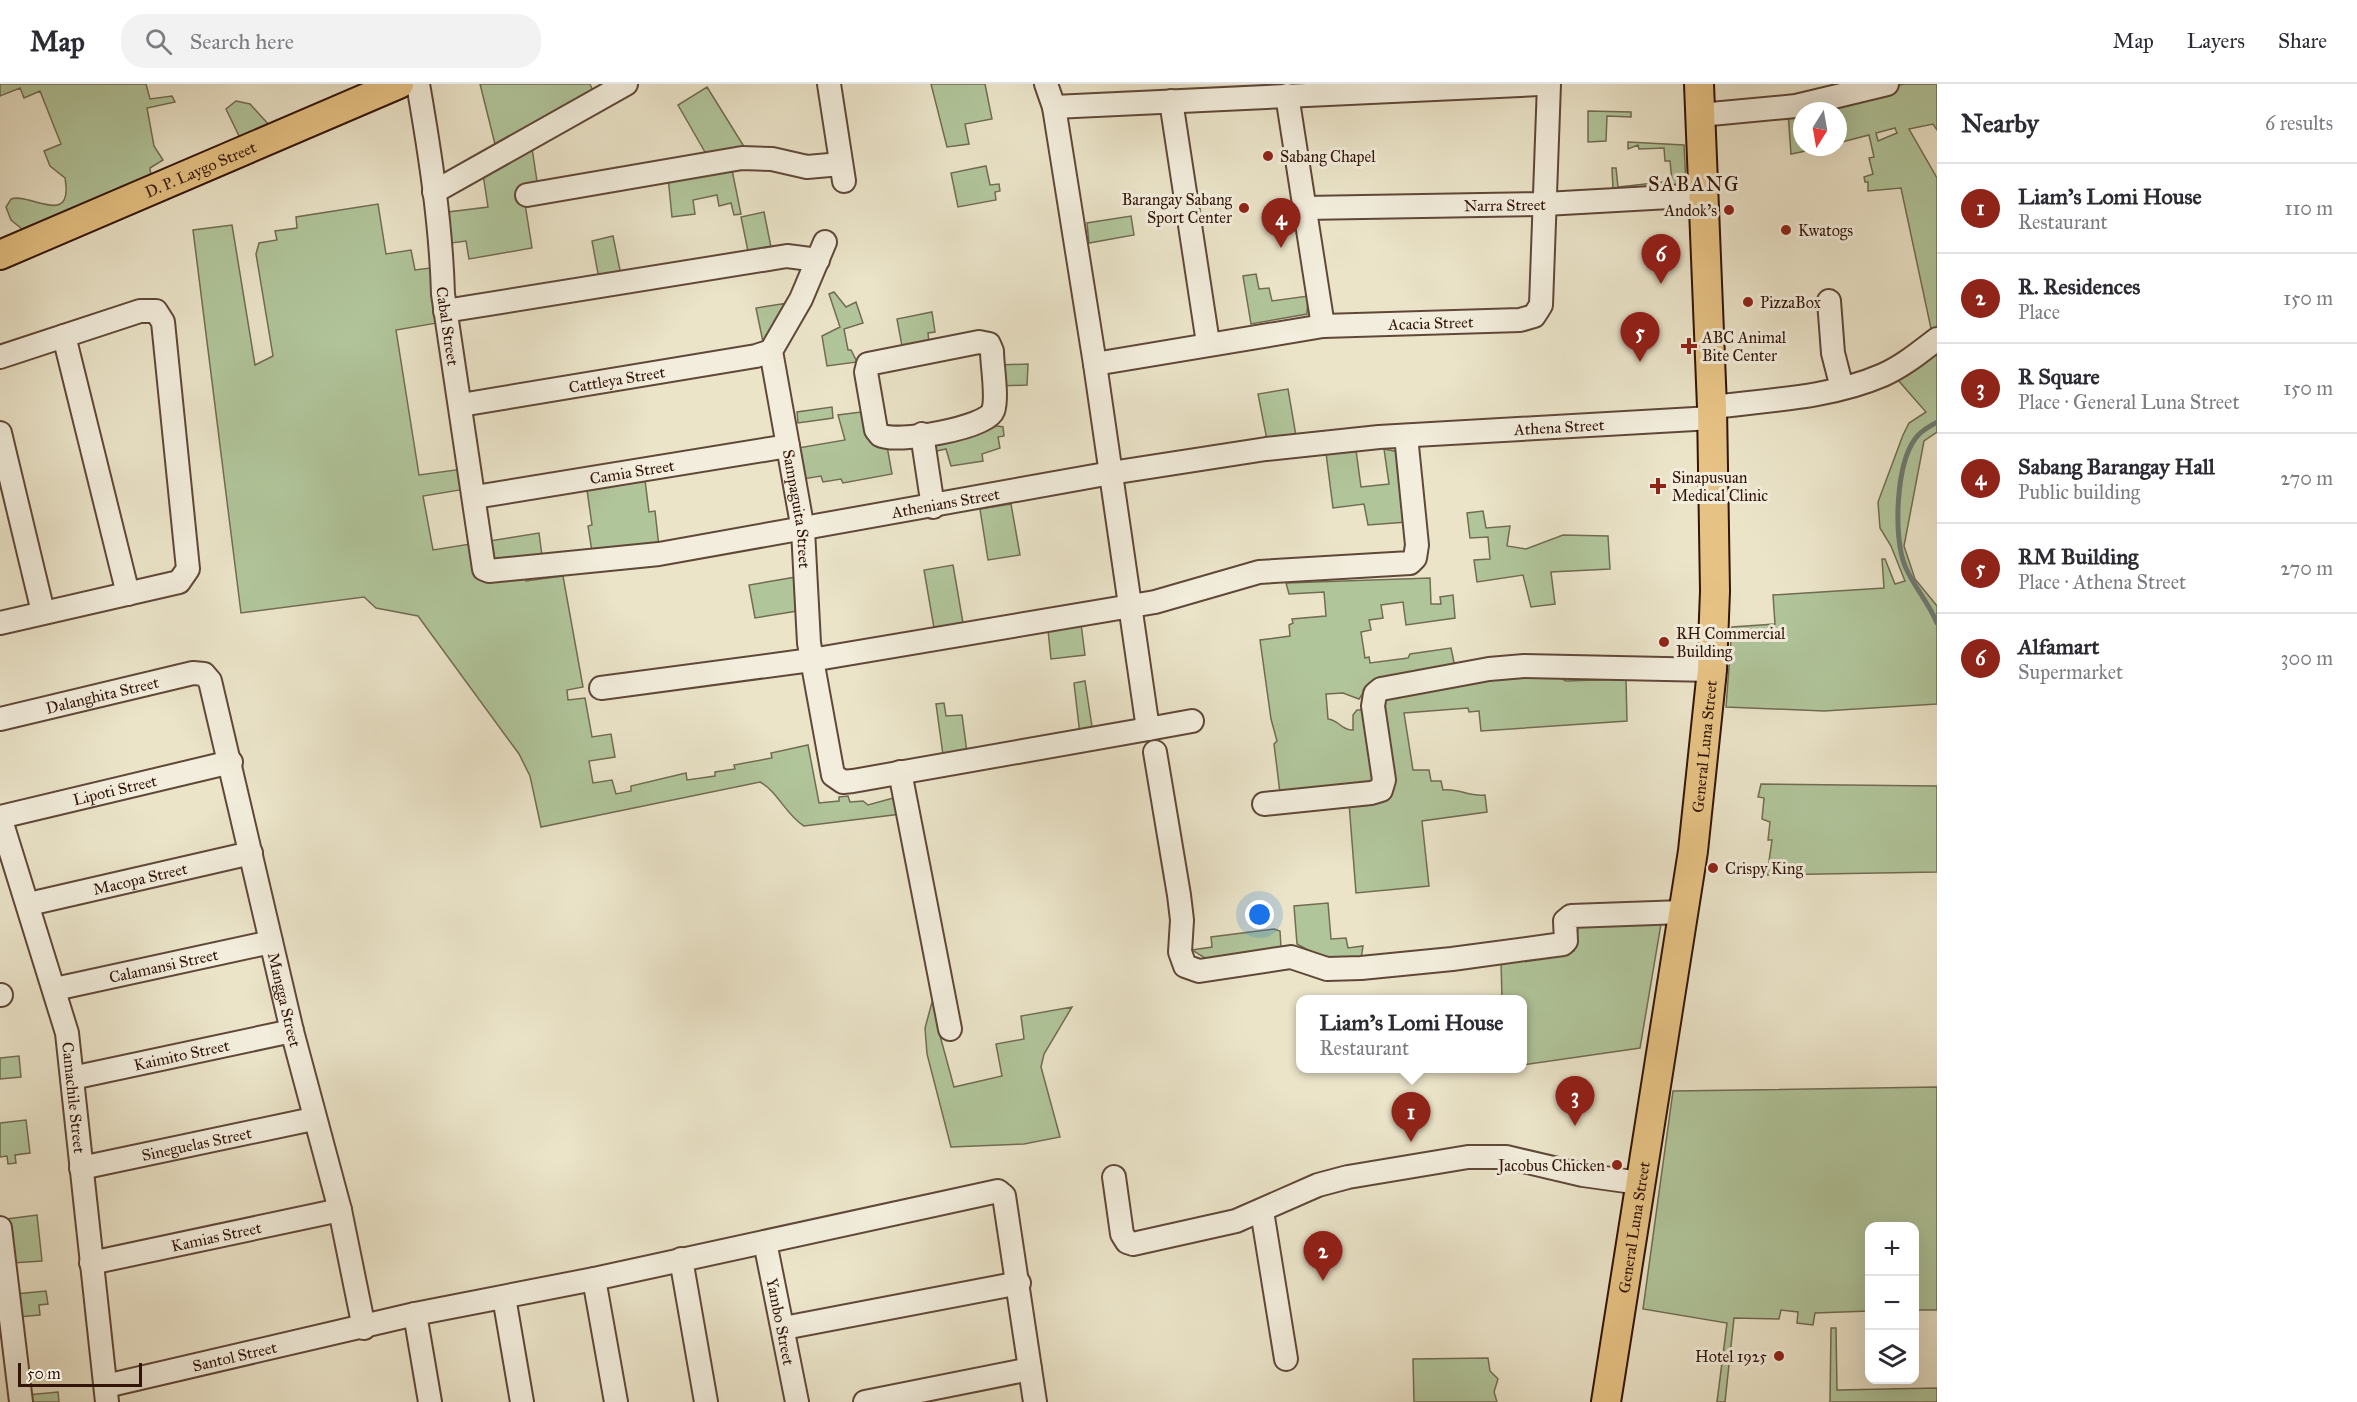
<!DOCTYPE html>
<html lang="en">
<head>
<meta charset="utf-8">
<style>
	:root { --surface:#fff; --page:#f2f2f3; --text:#2b2b33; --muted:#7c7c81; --line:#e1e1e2; --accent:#8f2418 }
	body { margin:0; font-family:"IM FELL Great Primer",serif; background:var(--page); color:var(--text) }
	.controls { position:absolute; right:18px; bottom:18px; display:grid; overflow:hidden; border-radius:12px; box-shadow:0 6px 24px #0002 }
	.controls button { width:54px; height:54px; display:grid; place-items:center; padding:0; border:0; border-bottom:2px solid var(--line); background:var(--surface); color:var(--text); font:30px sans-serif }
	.compass { position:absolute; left:1793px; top:18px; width:54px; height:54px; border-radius:50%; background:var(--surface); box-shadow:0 6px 24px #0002; rotate:191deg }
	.scale { position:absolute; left:18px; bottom:15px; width:124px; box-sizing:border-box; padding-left:6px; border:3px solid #321408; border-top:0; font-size:16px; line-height:21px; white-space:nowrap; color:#321408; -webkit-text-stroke:4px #f2eddc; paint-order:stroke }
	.you { position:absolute; left:1260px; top:831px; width:21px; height:21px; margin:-15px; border:4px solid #fff; border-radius:50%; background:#1a73e8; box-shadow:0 0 0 9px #1a73e833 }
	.badge { display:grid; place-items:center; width:39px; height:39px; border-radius:50%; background:var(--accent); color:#fff; font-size:20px; font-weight:700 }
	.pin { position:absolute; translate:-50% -50px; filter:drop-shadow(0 2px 3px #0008) }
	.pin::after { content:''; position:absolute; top:32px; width:21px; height:18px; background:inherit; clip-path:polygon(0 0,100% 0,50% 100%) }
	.popup { position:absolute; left:1296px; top:911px; width:231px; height:78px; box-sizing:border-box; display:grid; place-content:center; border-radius:12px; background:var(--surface); filter:drop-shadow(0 2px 4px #0005); font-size:20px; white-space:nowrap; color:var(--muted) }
	.popup b { font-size:22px; color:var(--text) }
	.popup::after { content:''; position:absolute; left:50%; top:100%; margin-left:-12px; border:12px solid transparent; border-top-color:var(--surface) }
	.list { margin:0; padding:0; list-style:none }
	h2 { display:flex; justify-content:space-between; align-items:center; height:78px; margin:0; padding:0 24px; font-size:26px }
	h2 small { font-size:20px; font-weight:400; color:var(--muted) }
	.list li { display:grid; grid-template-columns:39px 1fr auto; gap:18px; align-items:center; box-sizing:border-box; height:90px; padding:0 24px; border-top:2px solid var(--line) }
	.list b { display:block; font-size:22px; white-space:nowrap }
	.list p { margin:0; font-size:20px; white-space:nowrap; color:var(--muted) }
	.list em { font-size:20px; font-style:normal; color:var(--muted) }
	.icon { flex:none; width:33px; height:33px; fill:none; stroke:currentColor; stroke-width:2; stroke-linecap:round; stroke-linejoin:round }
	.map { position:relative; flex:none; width:1937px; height:1318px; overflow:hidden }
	header { display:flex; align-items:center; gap:36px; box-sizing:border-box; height:84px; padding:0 30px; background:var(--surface); border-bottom:2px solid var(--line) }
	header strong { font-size:28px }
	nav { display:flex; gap:33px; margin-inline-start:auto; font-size:21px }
	.search { width:420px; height:54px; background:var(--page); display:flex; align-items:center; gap:15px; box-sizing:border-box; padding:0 21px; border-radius:24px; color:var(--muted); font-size:22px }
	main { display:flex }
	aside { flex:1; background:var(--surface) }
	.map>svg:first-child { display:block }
	.green { fill:#b1c59b; stroke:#726c52; stroke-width:1.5; fill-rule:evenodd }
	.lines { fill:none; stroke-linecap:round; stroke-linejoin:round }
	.stream { stroke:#6f7a72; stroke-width:5 }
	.minor-casing { stroke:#604838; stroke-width:26 }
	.major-casing { stroke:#321408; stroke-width:32 }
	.minor { stroke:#f2eddc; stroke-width:22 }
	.major { stroke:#e6c284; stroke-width:28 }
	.poi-dot { fill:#8f2418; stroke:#f2eddc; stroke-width:2 }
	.labels { text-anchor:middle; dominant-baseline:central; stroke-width:6; stroke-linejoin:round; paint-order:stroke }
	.poi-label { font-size:16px; fill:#321408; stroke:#f2eddc; text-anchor:start }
	.street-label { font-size:16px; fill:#321408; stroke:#f2eddc }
	.quarter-label { font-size:20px; letter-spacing:1.5px; fill:#321408; stroke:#f2eddc }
</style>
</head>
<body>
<header>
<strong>Map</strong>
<div class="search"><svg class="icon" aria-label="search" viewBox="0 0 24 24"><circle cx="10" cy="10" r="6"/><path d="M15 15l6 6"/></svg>Search here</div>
<nav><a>Map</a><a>Layers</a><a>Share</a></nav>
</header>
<main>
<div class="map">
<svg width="1937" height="1318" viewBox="0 0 1937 1318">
	<rect width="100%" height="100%" fill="#ebe4c9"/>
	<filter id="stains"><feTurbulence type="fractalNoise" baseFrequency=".00333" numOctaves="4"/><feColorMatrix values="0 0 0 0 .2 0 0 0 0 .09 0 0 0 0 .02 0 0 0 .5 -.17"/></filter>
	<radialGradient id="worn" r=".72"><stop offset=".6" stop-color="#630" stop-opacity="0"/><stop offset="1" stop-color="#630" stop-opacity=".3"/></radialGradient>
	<!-- green -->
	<path class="green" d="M0 0H146L150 15 172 12 175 18 147 24 154 62 163 76 150 84 151 93 22 145 11 136 6 123 11 115C29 108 74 145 65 94L50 82 44 67 61 60 40 7 24 14 20 4 0 12Z
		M480 0H590L594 10 496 64Z
		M931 0H985L992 35 965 40 969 60 947 63Z
		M1904 0H1937V46L1933 40 1909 45 1937 94V251L1933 254 1901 104 1868 107V98H1865L1864 93 1873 90 1869 74 1874 73 1869 51 1838 59V27H1802V63H1825L1791 70 1788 28ZM1895 44 1897 49 1878 57 1876 49Z
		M707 3 748 69 709 75 678 21Z
		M236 17 250 20 271 43 241 56 226 25Z
		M1588 27 1631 28V33L1607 32 1606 57 1588 58Z
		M1628 58 1684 61 1686 100 1613 105 1612 84H1616L1618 103 1672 97 1670 77H1665L1664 64 1639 65 1638 61 1628 65Z
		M532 64 538 104 523 107 532 164 469 175 466 157 444 160 440 129 488 123 483 90Z
		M731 81 741 130 734 131 731 119 719 122 717 111 693 116 695 130 672 133 668 93Z
		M986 82 990 101 999 100 1000 107 995 108 996 116 958 123 951 89Z
		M378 120 386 170 411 166 415 186 430 184 437 239 396 246 419 391 463 385 466 405 423 412 433 466 539 449 543 479 524 482 526 497 563 492 583 603 567 606 568 616 585 614 592 653 611 650 615 673 589 677 593 699 612 696 616 710 631 707V702L686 689 687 696 715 692V688L735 685 734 681 772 674 771 669 808 661 819 719 839 717V713L848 712 850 718 863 717 868 721 897 713 901 730 804 742C786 731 778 708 760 698L541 743 530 692 519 670 418 532 376 524 364 513 241 529 193 146 232 141 255 281 273 272 256 170 259 159 277 156 275 147 297 144 296 133Z
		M764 128 772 168 749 172 741 133Z
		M1131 132 1134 151 1089 159 1087 139Z
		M613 152 621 191 599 195 592 157Z
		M1256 190 1259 205 1269 204 1272 217 1308 212 1307 230 1251 240 1243 192Z
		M834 208 846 223 856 218 863 239 844 245 848 266H851L857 278 827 282 822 252 840 243 829 210Z
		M788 219 763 258 756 224Z
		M932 228 935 248 928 249 929 258 902 262 897 235Z
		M1937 266V348L1924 357 1904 462 1915 495 1937 522V620L1824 627 1726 623 1732 543 1775 540 1773 511 1884 504 1882 475H1885L1895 500 1905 497 1891 462 1880 444 1878 418 1903 351 1909 339 1926 328 1898 296Z
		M1028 280 1027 301 999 302 998 281Z
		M1288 305 1296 352 1267 356 1258 310Z
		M832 323 833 334 798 339 797 328Z
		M861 328 865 349 887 362 892 390 843 399 841 395 823 398 821 392 803 395 798 364 845 356 838 331Z
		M998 342 1003 343 1004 352 998 353 1000 364 982 370 983 377 951 382 946 365 932 368 930 357Z
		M1384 365 1399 368 1407 438 1368 441 1364 420 1333 424 1326 369 1356 366 1361 403 1389 400Z
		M645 396 649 428 655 427 659 463 593 474 588 442 592 441 587 406Z
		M1011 420 1020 471 988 476 980 425Z
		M1483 427 1486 444 1510 442 1507 462 1526 465 1563 451 1608 452 1610 485 1551 488 1555 520 1531 523 1523 491 1477 498 1474 476 1490 475 1488 453 1470 454 1467 429Z
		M953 481 963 539 934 544 924 486Z
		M796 493 797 527 755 534 749 501Z
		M1430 494 1431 520H1441L1440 513 1453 511 1455 534 1406 541 1403 518 1381 521 1383 534 1369 536 1371 546 1361 548 1365 574 1369 573 1370 579 1408 574 1410 570 1451 564 1455 583 1366 605 1359 615 1343 609 1326 610 1328 635C1339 636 1342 647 1353 646V631L1357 626H1363L1373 698 1280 709 1274 660 1277 657 1271 635 1260 556 1290 552 1289 541 1293 539 1292 535 1326 532 1324 508 1289 510 1286 499Z
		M1081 540 1085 571 1051 575 1048 546Z
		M1553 590 1566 597 1626 595 1627 637 1481 647 1479 627 1469 628 1468 624 1404 629 1413 686H1429L1431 697H1441L1443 706C1459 704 1469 713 1485 711L1487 728 1422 737 1429 802 1356 809 1349 719 1385 714 1380 613 1477 595Z
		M1085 597 1093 649 1080 651 1074 599Z
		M944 619 946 632 962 631 967 668 943 671 936 620Z
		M1761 700 1937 702V788L1767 791 1772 756H1768L1770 738 1762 735 1764 714 1758 713Z
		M1328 819 1331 855 1346 854 1348 864 1363 862 1361 875C1335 877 1319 873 1297 860L1294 822Z
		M1579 840H1661L1640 964 1522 981V916L1502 915 1501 876 1574 867Z
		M1274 845 1280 847 1281 864 1208 876 1192 866 1212 863 1211 853Z
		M934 911 939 948 954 1003 1002 992 996 960 1024 955 1021 932 1072 923 1044 970 1041 983 1060 1053 1024 1060 951 1063 927 970 925 944Z
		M19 972 21 993 0 995V974Z
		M1937 1003V1226H1915L1914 1142H1870L1869 1227 1815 1229 1813 1241 1797 1239 1798 1228 1781 1226 1779 1235 1734 1234 1725 1318H1717L1727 1239 1643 1225 1673 1007Z
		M26 1036 30 1069 15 1071 16 1079 8 1080 7 1072 0 1073V1039Z
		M37 1131 42 1177 12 1179 7 1135Z
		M46 1207 48 1220 39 1221 40 1231 18 1233 15 1210Z
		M1831 1244H1836L1837 1306 1937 1304V1318H1830Z
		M1488 1274 1490 1287 1498 1295 1494 1308 1497 1318H1414L1413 1275Z
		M58 1308 59 1318H28L27 1311Z"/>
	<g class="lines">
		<!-- stream -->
		<path class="stream" d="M1937 338C1929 343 1920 347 1915 355 1896 381 1893 453 1905 482 1914 503 1929 519 1937 539"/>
		<defs>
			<g id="minor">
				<path id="s1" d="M418 0C430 69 441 140 443 210L484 485 489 487 659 470 1111 389 1266 365 1379 353 1712 334"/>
				<path d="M829 0 844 97"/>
				<path d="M1046 0 1054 23 1095 280 1148 645 1192 637"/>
				<path d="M1287 11 1323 242"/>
				<path d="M1171 17 1208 259"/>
				<path d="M1054 23 1539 0"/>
				<path d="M1700 31 1796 22 1887 0"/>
				<path d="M434 108 626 0"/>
				<path d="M527 111 742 74 772 75 807 83 841 80"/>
				<path id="s2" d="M1304 124 1545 120 1705 111"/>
				<path id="s3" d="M825 158 801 215 771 267 803 446 809 559 833 691 843 698 853 697 1148 645"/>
				<path d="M1829 217 1833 269 1842 304"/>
				<path d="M445 227 787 172 818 176"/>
				<path d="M64 252 128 510"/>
				<path d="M979 258 989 260 992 267C992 282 998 314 993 327 987 344 895 360 880 351L876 346 866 288 868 280Z"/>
				<path d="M0 273 140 227H156L163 238 188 485 179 498 0 539"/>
				<path id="s4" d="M1095 280 1323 242 1520 236 1534 232 1541 221 1549 0"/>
				<path id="s5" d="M461 321 756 272 771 267"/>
				<path d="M1712 323C1769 316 1830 314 1883 291 1903 282 1920 268 1937 255"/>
				<path d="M0 349 43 528"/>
				<path d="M922 350 933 423"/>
				<path id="s6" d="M475 413 788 362"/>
				<path d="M601 604 811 576 1155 518 1259 488 1410 479 1415 474 1417 461 1406 352"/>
				<path id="s7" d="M0 635 193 589 204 590 210 597 292 947 340 1126 364 1244"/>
				<path d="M1155 668 1179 811 1182 836 1180 868 1185 882 1199 887 1291 873 1327 885 1361 884 1452 875 1563 860 1566 857 1565 837 1571 832 1683 828"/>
				<path d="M900 688 950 945"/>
				<path d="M1264 720 1371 709 1381 706 1384 696 1373 622 1375 610 1381 605 1489 585 1524 582 1712 586"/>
				<path id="s8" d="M0 733 67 949 107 1318"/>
				<path id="s9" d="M0 733 231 678"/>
				<path id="s10" d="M29 820 251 769"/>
				<path id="s11" d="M55 905 271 858"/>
				<path d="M0 911H1"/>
				<path id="s12" d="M72 994 292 947"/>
				<path id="s13" d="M81 1084 313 1035"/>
				<path d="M1114 1093 1122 1150 1127 1158 1133 1160 1236 1137 1318 1101 1348 1093 1468 1073H1506L1583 1091 1640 1099"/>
				<path d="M1262 1127 1286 1275"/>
				<path d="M0 1144 21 1318"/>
				<path id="s14" d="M765 1158 797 1318"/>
				<path d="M681 1175 706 1318"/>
				<path id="s15" d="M91 1179 340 1126"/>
				<path d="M594 1195 616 1318"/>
				<path d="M504 1213 522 1318"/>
				<path d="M784 1244 1019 1199"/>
				<path id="s16" d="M106 1302 415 1230"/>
				<path d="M430 1318 415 1230 594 1195 998 1107 1004 1112 1035 1318"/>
				<path d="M865 1318 1030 1285"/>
			</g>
			<g id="major">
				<path id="s17" d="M0 171 399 0"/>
				<path id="s18" d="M1606 1318 1693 767 1712 586 1715 507 1712 323 1699 0"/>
			</g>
		</defs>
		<!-- minor casing -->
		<use href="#minor" class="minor-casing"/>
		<!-- major casing -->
		<use href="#major" class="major-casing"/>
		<!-- minor -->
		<use href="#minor" class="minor"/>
		<!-- major -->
		<use href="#major" class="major"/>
	</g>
	<!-- markers -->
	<g class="poi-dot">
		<circle cx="1268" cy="72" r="6"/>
		<circle cx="1244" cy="124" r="6"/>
		<circle cx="1729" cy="126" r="6"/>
		<circle cx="1786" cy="146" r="6"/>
		<circle cx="1748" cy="218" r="6"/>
		<path d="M1686 253h6v6h6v6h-6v6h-6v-6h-6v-6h6z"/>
		<path d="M1655 393h6v6h6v6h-6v6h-6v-6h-6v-6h6z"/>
		<circle cx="1664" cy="558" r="6"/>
		<circle cx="1713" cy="784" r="6"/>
		<circle cx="1617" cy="1081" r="6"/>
		<circle cx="1779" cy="1272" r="6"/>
	</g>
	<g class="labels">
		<!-- poi labels -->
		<g class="poi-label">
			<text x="1280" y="72">Sabang Chapel</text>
			<text x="1232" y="115" text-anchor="end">Barangay Sabang<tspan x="1232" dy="18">Sport Center</tspan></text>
			<text x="1717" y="126" text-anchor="end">Andok's</text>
			<text x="1798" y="146">Kwatogs</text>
			<text x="1760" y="218">PizzaBox</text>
			<text x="1702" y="253">ABC Animal<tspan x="1702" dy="18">Bite Center</tspan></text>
			<text x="1672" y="393">Sinapusuan<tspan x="1672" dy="18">Medical Clinic</tspan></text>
			<text x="1676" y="549">RH Commercial<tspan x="1676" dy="18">Building</tspan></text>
			<text x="1725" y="784">Crispy King</text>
			<text x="1605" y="1081" text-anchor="end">Jacobus Chicken</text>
			<text x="1767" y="1272" text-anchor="end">Hotel 1925</text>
		</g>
		<!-- street labels -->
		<g class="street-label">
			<text stroke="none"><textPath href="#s17" startOffset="218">D. P. Laygo Street</textPath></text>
			<text stroke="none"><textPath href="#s2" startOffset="201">Narra Street</textPath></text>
			<text stroke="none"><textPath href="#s4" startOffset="339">Acacia Street</textPath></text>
			<text stroke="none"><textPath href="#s1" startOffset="244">Cabal Street</textPath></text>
			<text stroke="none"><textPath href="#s5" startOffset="158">Cattleya Street</textPath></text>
			<text stroke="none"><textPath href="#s1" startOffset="1576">Athena Street</textPath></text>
			<text stroke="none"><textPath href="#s6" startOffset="159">Camia Street</textPath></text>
			<text stroke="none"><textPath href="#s1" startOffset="957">Athenians Street</textPath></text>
			<text stroke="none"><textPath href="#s3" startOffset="282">Sampaguita Street</textPath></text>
			<text stroke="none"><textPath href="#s7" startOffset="105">Dalanghita Street</textPath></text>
			<text stroke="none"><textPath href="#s18" startOffset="663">General Luna Street</textPath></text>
			<text stroke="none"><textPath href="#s9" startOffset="118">Lipoti Street</textPath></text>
			<text stroke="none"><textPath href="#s10" startOffset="114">Macopa Street</textPath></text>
			<text stroke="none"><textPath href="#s11" startOffset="111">Calamansi Street</textPath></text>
			<text stroke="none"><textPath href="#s7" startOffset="546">Mangga Street</textPath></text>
			<text stroke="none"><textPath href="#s12" startOffset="112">Kaimito Street</textPath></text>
			<text stroke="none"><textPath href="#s8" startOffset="291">Camachile Street</textPath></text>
			<text stroke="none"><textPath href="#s13" startOffset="118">Sineguelas Street</textPath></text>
			<text stroke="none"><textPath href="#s18" startOffset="177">General Luna Street</textPath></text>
			<text stroke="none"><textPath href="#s15" startOffset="128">Kamias Street</textPath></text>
			<text stroke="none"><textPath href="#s14" startOffset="81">Yambo Street</textPath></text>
			<text stroke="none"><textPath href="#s16" startOffset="132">Santol Street</textPath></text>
		</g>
		<!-- quarter labels -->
		<g class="quarter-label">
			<text x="1694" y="100">SABANG</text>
		</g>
	</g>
	<rect width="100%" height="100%" filter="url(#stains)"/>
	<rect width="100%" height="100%" fill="url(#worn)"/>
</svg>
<div class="controls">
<button>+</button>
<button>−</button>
<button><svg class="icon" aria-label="layers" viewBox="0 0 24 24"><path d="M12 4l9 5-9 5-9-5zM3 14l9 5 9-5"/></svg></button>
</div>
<svg class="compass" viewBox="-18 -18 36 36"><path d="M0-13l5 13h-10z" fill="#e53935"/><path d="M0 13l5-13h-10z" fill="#7c7c81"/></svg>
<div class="scale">50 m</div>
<div class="you"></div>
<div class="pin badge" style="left:1411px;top:1058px">1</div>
<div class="popup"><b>Liam's Lomi House</b>Restaurant</div>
<div class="pin badge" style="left:1323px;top:1197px">2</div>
<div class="pin badge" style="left:1575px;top:1042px">3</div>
<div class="pin badge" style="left:1281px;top:164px">4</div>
<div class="pin badge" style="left:1640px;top:278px">5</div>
<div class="pin badge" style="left:1661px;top:200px">6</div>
</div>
<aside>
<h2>Nearby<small>6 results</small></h2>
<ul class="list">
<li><span class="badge">1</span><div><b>Liam's Lomi House</b><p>Restaurant</p></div><em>110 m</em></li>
<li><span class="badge">2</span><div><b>R. Residences</b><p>Place</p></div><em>150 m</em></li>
<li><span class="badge">3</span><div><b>R Square</b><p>Place · General Luna Street</p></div><em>150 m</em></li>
<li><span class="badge">4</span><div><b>Sabang Barangay Hall</b><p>Public building</p></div><em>270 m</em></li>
<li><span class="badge">5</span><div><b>RM Building</b><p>Place · Athena Street</p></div><em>270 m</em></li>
<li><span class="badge">6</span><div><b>Alfamart</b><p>Supermarket</p></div><em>300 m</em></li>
</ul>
</aside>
</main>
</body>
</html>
